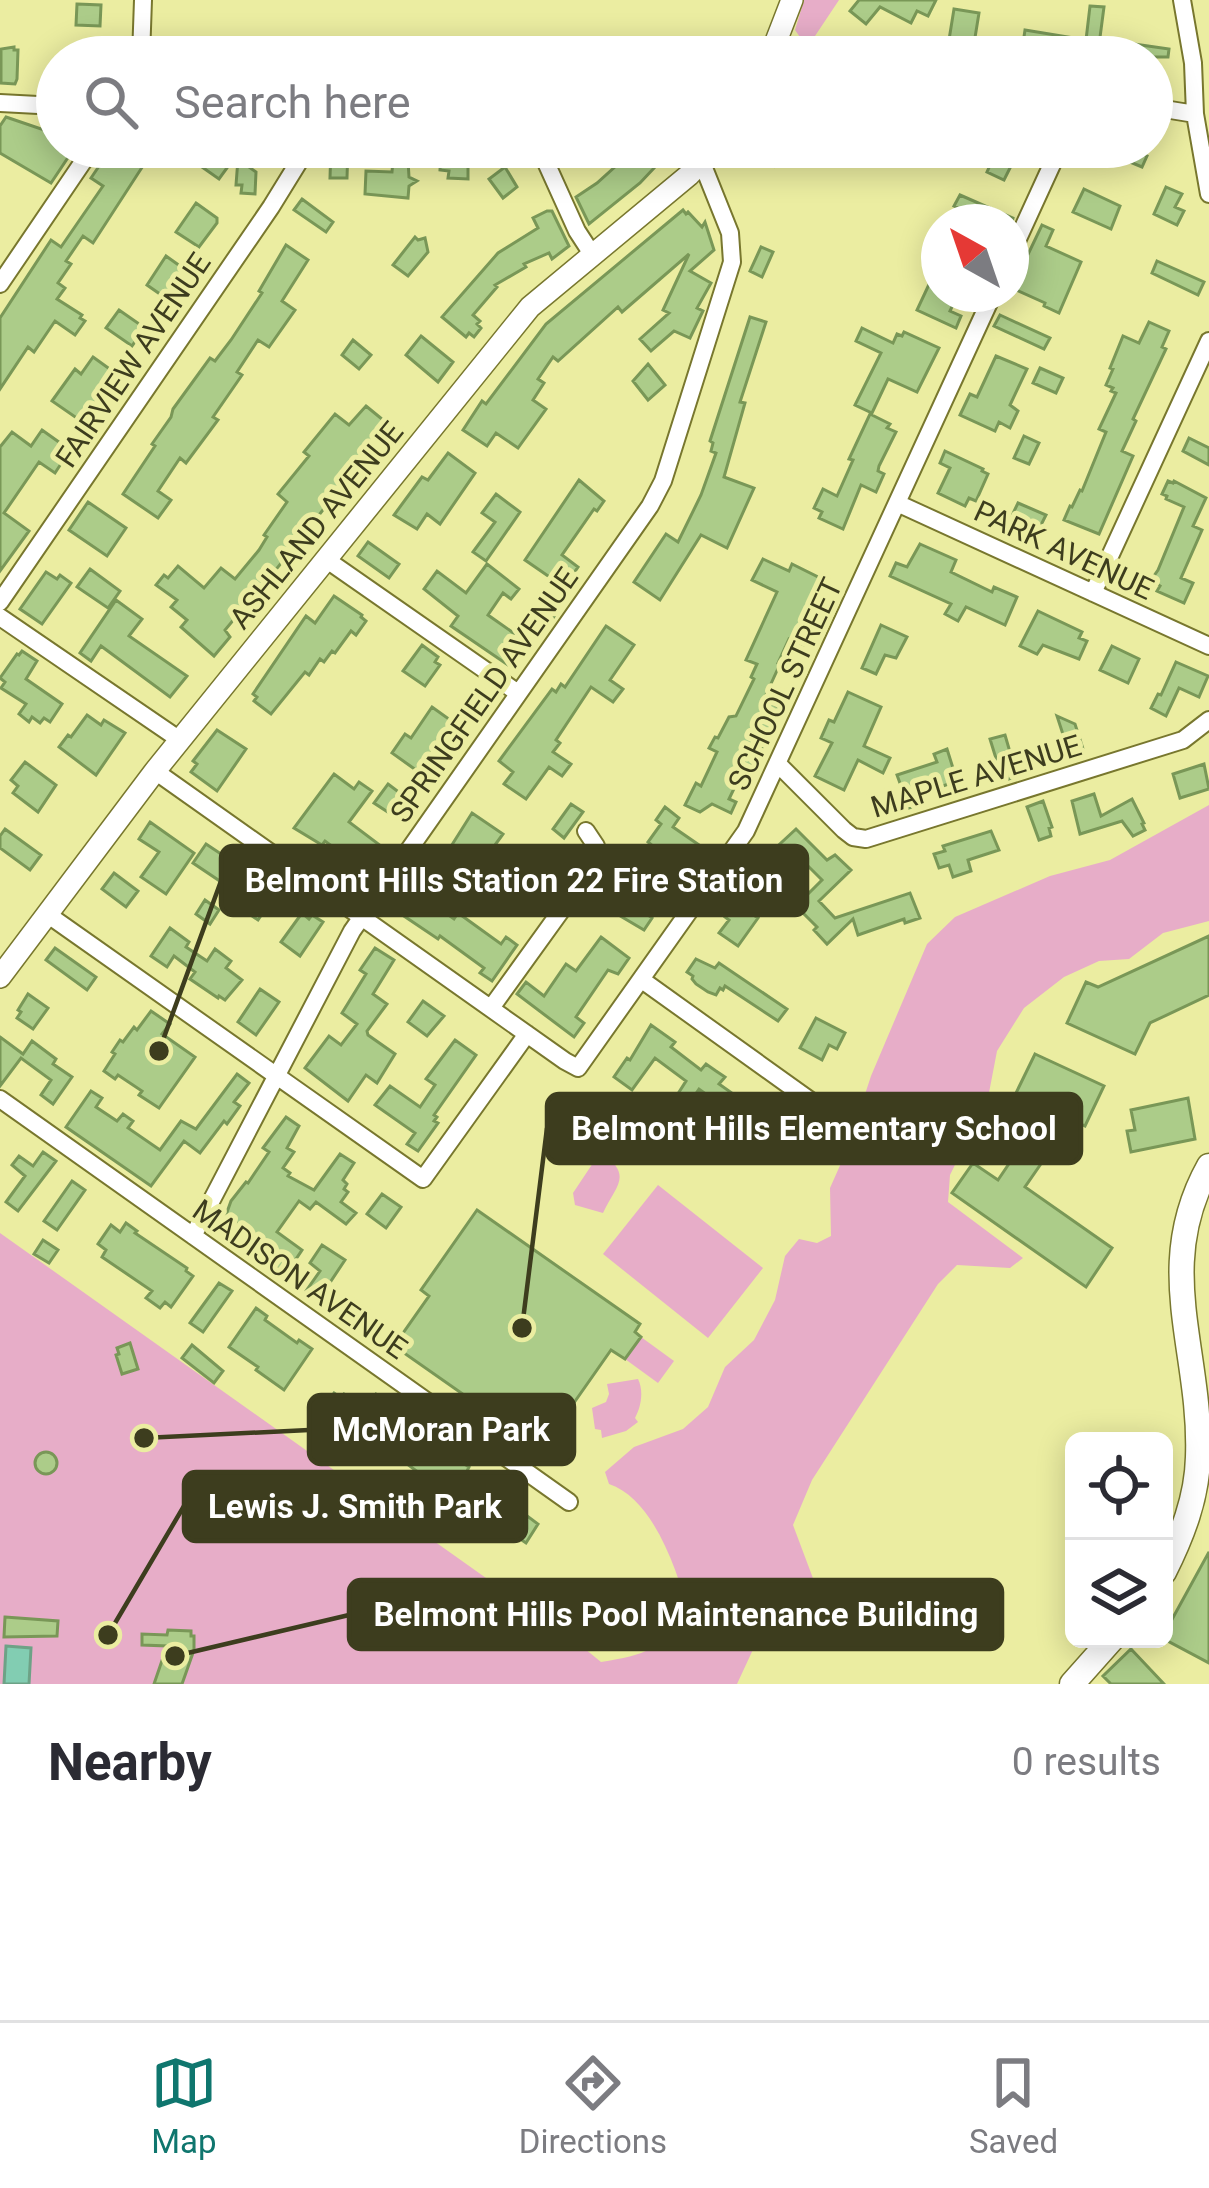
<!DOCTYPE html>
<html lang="en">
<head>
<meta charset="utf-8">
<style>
	:root { --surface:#fff; --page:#f7f7f7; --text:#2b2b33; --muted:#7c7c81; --line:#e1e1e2; --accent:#0f766e }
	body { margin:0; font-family:Roboto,sans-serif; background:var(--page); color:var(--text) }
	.controls { position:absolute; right:36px; bottom:36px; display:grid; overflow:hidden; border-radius:18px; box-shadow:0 6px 30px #0003 }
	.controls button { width:108px; height:108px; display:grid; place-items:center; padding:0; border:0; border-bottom:3px solid var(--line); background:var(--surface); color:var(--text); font:60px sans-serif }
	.compass { position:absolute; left:921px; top:204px; width:108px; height:108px; border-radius:50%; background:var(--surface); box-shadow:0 6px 30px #0003; rotate:320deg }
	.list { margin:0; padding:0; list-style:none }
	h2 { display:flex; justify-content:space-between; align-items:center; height:156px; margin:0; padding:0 48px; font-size:51px }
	h2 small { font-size:39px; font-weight:400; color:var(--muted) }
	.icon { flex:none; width:66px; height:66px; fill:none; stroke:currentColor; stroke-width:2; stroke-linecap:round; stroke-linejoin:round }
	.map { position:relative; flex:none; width:1209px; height:1684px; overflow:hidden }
	.search { position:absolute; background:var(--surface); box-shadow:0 6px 30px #0003; left:36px; right:36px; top:36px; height:132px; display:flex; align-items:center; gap:30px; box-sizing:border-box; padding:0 42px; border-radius:66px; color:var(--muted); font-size:45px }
	.sheet { height:336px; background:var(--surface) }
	nav { display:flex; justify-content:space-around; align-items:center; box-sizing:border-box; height:168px; border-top:3px solid var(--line); background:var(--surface); font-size:33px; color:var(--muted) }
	nav a { display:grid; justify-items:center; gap:6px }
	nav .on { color:var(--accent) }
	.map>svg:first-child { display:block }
	.green { fill:#e7adc8 }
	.water { fill:#82cdb2; stroke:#6da286; stroke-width:3 }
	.building { fill:#accc89; stroke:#799757; stroke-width:3 }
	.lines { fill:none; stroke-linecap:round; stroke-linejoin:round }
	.minor-casing { stroke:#78772e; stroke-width:20 }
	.tertiary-casing { stroke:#78772e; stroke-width:24 }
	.secondary-casing { stroke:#78772e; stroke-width:27 }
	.minor { stroke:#fff; stroke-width:16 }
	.tertiary { stroke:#fff; stroke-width:21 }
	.secondary { stroke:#fff; stroke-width:24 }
	.labels { text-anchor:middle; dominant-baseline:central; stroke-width:10; stroke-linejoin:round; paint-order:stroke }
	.street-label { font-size:30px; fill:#3d3d1e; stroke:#ebeda1 }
	.leader { fill:none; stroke:#3d3d1e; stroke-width:4.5 }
	.callout-dot { fill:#3d3d1e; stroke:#ebeda1; stroke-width:4.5 }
	.callout { fill:#3d3d1e; stroke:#3d3d1e; stroke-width:4.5 }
	.callout-label { font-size:33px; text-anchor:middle; font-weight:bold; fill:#fff }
</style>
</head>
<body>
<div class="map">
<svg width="1209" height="1684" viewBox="0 0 1209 1684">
	<rect width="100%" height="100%" fill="#ebeda1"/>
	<!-- green -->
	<path class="green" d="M804 0H839L815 36 802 40 795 30Z
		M1209 805V921L1163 933 1129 959 1099 961 1064 977 1024 1008 997 1051 988 1098 950 1175 948 1202 1023 1258 1010 1268 957 1265 938 1284 812 1480 793 1525 814 1581 763 1628 737 1684H0V1233L579 1644 601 1662C646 1655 661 1649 689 1613 677 1571 654 1499 609 1484L605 1472 634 1447 683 1429 708 1407 725 1367 754 1340 775 1300 785 1256 799 1239 817 1243 831 1236 830 1188 846 1152 871 1076 927 944 955 917 1050 876 1110 860Z
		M601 1151C633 1177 617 1183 603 1213L575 1205 573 1193Z
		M658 1185 763 1268 708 1338 603 1254Z
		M641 1337 674 1361 658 1383 625 1359Z
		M638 1379C644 1391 641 1407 635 1418L638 1422 626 1431 602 1438 601 1430 595 1429 592 1408 606 1402 609 1394 607 1384Z"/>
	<!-- water -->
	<path class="water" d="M6 1646 31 1648 29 1684H4Z"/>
	<!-- building -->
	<path class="building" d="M859 0H936L928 16 917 11 911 23 880 7 866 24 850 11Z
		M77 4 101 5 100 26 76 25Z
		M1090 6 1104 7 1099 45 1126 49 1127 43 1169 49 1168 57H1021L1025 30 1086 40Z
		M954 9 979 13 972 56 947 52Z
		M172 40 204 43 203 57H171Z
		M14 47V50H18L17 79 15 84 1 83V49Z
		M6 117 44 130 49 123 57 128V147H75L51 183 0 153V126Z
		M112 147H213L232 161 219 179 192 160 189 165 152 152 93 243 83 236 66 261 71 264 58 283 65 288 57 299 82 315 80 318 85 321 75 335 55 321 34 352 28 347 0 389V318L51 240 61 247 103 186 91 178Z
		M252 147H278L277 165 251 164Z
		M331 147H348L347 178H330Z
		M559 147H604L605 148 566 163Z
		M637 147H674L654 165 655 167 640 183 589 224 576 197 597 183Z
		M749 147H775L783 153 774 166Z
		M1094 147H1143L1141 153 1147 156 1142 167Z
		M452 150 468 151V179L448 178 449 171 440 170 441 153 452 154Z
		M997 150 1015 158 1004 180 987 172Z
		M238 159 256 172 255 194 241 193 242 185H236Z
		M393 160H408L409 177 417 181 409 186 408 198 365 194 366 171 392 172Z
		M505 167 517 187 503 198 489 179Z
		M1166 187 1182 194 1175 207 1184 211 1177 225 1154 214Z
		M1084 189 1120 206 1111 229 1073 212Z
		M960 195 1013 218 1012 222H990L954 206Z
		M302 199 333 222 326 232 294 210Z
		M196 203 217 218V223L199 247 176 232Z
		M683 210 686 214 688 212 702 227 705 222 714 250 690 271 711 283 697 308 703 311 690 338 674 331 651 351 640 339 669 313 663 310 689 254 622 312 618 307 558 361 553 357 538 379 544 383 533 400 546 409 518 448 496 433 487 446 463 430 482 401 486 404 546 324Z
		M547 211H552L569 246 552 259 549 253 524 264 526 267 495 285 497 287 473 315 480 321 477 324 481 328 474 337 469 333 466 337 442 317 498 253 538 228 533 218Z
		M1042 225 1053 230 1046 246 1081 262 1059 313 1044 306 1045 303 1012 288Z
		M415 237 418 240 425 238 428 252 408 276 393 265Z
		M286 245 308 260 282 301 295 310 269 347 258 340 237 372 242 375 213 417 218 420 186 463 180 458 158 491 171 500 158 518 123 494 155 446 152 444 171 417 173 409 210 358 215 361 231 340 262 293 259 291Z
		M761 247 773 252 762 277 750 271Z
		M166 256 187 271 170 301 147 285Z
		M1157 261 1204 282 1198 295 1152 273Z
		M939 263V294H958L950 311 961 316 956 328 917 310Z
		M119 310 145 328 132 346 106 328Z
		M1000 315 1050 338 1044 349 994 326Z
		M750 317 766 322 740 402 745 403 724 477 754 488 727 548 701 535 660 600 634 582 666 534 678 542 701 495 716 453 711 451 713 443 710 441Z
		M1149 322 1169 331 1162 347 1166 349 1133 419 1136 421 1122 451 1133 456 1099 534 1064 520 1070 506 1072 507 1080 490 1082 491 1106 432 1099 429 1116 393 1111 391 1113 388 1106 385 1113 369 1110 368 1123 336 1139 343Z
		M862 328 893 343 897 334 902 336 904 332 939 348 917 392 888 379 872 413 855 405 881 353 856 341Z
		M421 336 453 362 438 382 406 355Z
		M353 340 371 355 359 369 342 355Z
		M996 356 1027 369 1010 405 1018 411 1010 428 999 422 995 431 960 415 970 394 977 397Z
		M93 357 125 380 111 399 102 392 81 421 52 401 75 369 81 374Z
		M648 364 665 385 648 400 633 381Z
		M1040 368 1063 378 1056 393 1033 383Z
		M366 406 399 433 391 443 383 437 346 481 307 530 313 535 305 545 292 560 287 556 254 596 258 599 249 610 245 606 225 630 230 637 214 656 181 627 187 620 171 607 177 600 156 585 164 575 168 578 178 566 204 588 221 568 235 579 259 550 267 537 264 535 287 502 278 494 309 456 304 452 335 414 349 425Z
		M870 414 890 424 887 428 896 432 879 466 878 471 884 474 876 492 861 485 843 529 819 518 822 512 814 508 823 489 837 496 853 460 849 459Z
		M42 430 70 450 55 473 39 462 4 513 29 531 0 571V447L12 432 31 446Z
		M1024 436 1039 443 1029 464 1014 458Z
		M1189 438 1209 448V465L1183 451Z
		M945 451 983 469 982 471 988 474 976 501 969 498 965 506 938 493 950 468 940 463Z
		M448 453 475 473 440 524 427 514 417 529 394 515 422 477 428 480Z
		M579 480 604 501 597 511 594 509 562 555 578 567 564 587 525 560Z
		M1168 481 1173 483 1174 481 1206 498 1193 526 1202 530 1181 578 1193 583 1184 603 1157 591 1160 586 1151 580 1158 570 1184 507 1166 499 1167 496 1162 494Z
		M496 494 520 512 486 561 473 552 495 522 482 513Z
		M88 502 126 528 107 556 69 530Z
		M1018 503 1046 515 1036 535 1022 529 1020 535 1006 528Z
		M368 542 399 564 389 578 358 556Z
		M920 544 956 560 951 572 992 592 994 587 1017 597 1005 625 966 607 958 621 945 614 951 604 890 576 896 563 907 567Z
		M763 559 789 571 792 564 822 579 801 622 814 627 804 645 789 639 778 663 780 664 764 699 780 708 763 746 744 778 740 776 729 799 736 802 731 813 712 804 700 812 685 805 696 783 701 786 717 752 709 748 715 737 718 738 729 717 736 716 754 679 751 677 757 664 746 660 777 592 752 580Z
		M487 564 519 589 511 599 503 593 488 615 525 641 508 665 451 626 458 616 424 589 437 571 466 593Z
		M90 569 120 591 108 608 77 587Z
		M46 572 57 579 60 575 71 583 42 624 20 609Z
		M334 596 362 615 361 617 366 621 356 635 351 631 335 653 332 651 324 662 320 659 309 675 305 672 271 714 254 701 257 697 253 694 306 616 315 623Z
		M116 600 142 619 129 636 187 676 170 697 101 646 91 661 80 653Z
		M540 605 555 615 545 630 530 620Z
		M1038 611 1082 632 1079 638 1087 641 1079 659 1043 645 1037 654 1020 646Z
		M881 625 907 637 896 658 885 655 876 674 862 668Z
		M606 626 634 645 610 680 623 689 613 702 591 687 556 740 560 743 553 752 571 764 562 776 549 767 526 799 504 784 513 772 499 761 552 689 556 692 561 684 565 687Z
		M422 645 438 657 435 662 440 665 425 686 403 671Z
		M1112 646 1139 659 1128 683 1100 670Z
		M22 651 37 661 26 679 62 704 50 722 44 718 40 723 32 717 29 722 19 714 26 704 1 688 5 682 0 678 17 654 19 655Z
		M1176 662 1208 676 1199 697 1179 688 1166 716 1151 708 1158 694 1161 695Z
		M848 692 881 707 864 746 890 758 883 773 858 760 844 790 815 776 832 743 821 738 829 720 834 722Z
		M432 707 453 722 440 740 438 739 426 762 416 770 392 753 405 734 411 738Z
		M87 715 101 725 104 720 125 733 96 775 59 747 68 735 71 737Z
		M1057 716 1075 724 1085 755 1071 759Z
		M217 730 246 749 217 791 191 772 197 764 193 761Z
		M1005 735 1017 776 1003 781 990 739Z
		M947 749 957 781 923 793 924 804 909 808 897 775 937 762 934 754Z
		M25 762 56 785 38 812 13 793 18 786 11 780Z
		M1204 764 1209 789 1180 798 1173 774Z
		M334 774 354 789 359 782 372 791 349 822 381 846 356 882 338 869 347 857 325 841 322 845 294 828Z
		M388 784 408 799 404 805 408 809 400 820 374 803Z
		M1094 794 1101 816 1132 799 1144 823 1142 824 1145 830 1133 836 1122 821 1080 834 1072 801Z
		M1043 801 1052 827 1049 828 1051 836 1039 840 1027 807Z
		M571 804 583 812 564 838 553 829Z
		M665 807 679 818 673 827 699 845 684 868 682 866 667 887 663 884 648 905 653 908 648 915 652 918 644 930 617 914 640 881 633 877 654 847 648 842 661 824 656 820Z
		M472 813 503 834 471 878 443 859Z
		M150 822 194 853 166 894 141 877 159 852 139 839Z
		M5 829 41 855 30 870 0 848V836Z
		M796 829 827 860 835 855 851 870 819 901 835 918 910 893 920 918 905 923 904 919 858 935 853 919 827 944 814 930 817 927 796 906 822 880 802 860 769 892 755 877 772 860 767 856Z
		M991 831 999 850 968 860 971 871 953 877 949 865 939 868 934 854 945 851 943 846Z
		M206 844 233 862 236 857 273 883 270 887 277 892 258 920 239 907 245 898 193 863Z
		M114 873 138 891 126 907 102 889Z
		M410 888 454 919 458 913 501 944 506 937 517 945 492 981 480 973 484 968 440 936 438 939 395 910Z
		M205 900 219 910 210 924 196 914Z
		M735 903 758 918 738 946 719 933 729 920 725 917Z
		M302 913 309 919 312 915 323 922 300 956 281 942Z
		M170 928 189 942 186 947 207 961 215 949 231 961 226 968 242 980 225 1000 219 996 218 998 190 979 195 972 174 956 167 967 151 956Z
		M1209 936V995L1150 1023 1135 1054 1067 1023 1086 982 1098 987Z
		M601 937 629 958 618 974 608 970 576 1017 584 1023 574 1037 517 994 526 982 544 996 566 964 576 971Z
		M55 948 96 977 87 990 46 960Z
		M375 948 394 960 373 994 387 1004 367 1031 368 1035 395 1054 377 1083 366 1075 348 1101 305 1068 329 1036 341 1045 357 1024 342 1013 366 974 360 970Z
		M696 959 715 968 719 963 787 1009 778 1021 725 986 723 990 720 988 716 995 708 992 696 984 692 979 693 976 687 972Z
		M260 989 279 1002 256 1035 238 1022Z
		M28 994 48 1008 33 1029 17 1018 21 1012 18 1010Z
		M423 1001 444 1016 427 1036 408 1022Z
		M151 1011 170 1024 162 1034 195 1057 159 1108 139 1095 142 1091 118 1075 115 1079 104 1071 115 1054 112 1052 120 1040 123 1042 134 1027 137 1030Z
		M816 1018 845 1033 837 1049 829 1045 822 1060 800 1048Z
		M651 1025 675 1042 671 1047 701 1070 706 1064 716 1071 725 1077 719 1084 787 1132 776 1147 755 1132 750 1139 737 1130 715 1112 721 1105 699 1089 673 1127 684 1135 672 1151 651 1136 686 1081 655 1058 632 1090 614 1077 627 1058 630 1060Z
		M0 1037 23 1054 32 1041 56 1059 53 1064 72 1077 53 1104 41 1095 51 1080 21 1058 0 1086Z
		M455 1040 476 1055 434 1115 437 1117 434 1121 438 1123 418 1151 407 1144 415 1133 375 1105 390 1086 420 1107 435 1085 426 1079Z
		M1035 1054 1104 1086 1085 1126 1016 1093Z
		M237 1074 249 1083 234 1102 240 1106 227 1124 224 1121 200 1153 184 1141 151 1186 66 1127 91 1091 102 1098 96 1107 117 1121 123 1114 133 1121 128 1128 160 1150 181 1121 196 1129Z
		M1188 1098 1195 1139 1131 1152 1127 1131 1135 1130 1131 1110Z
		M286 1117 299 1126 287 1148 294 1152 283 1168 290 1173 288 1176 314 1190 340 1154 354 1163 343 1180 347 1184 344 1189 348 1192 341 1202 356 1213 346 1224 316 1202 310 1209 299 1201 277 1232 302 1250 286 1274 236 1240 244 1228 226 1215 231 1201 246 1182 248 1183 269 1152 263 1148Z
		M1023 1143 1045 1158 1025 1187 1112 1248 1086 1287 952 1193 973 1163 998 1180Z
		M43 1152 56 1161 18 1211 6 1202 25 1176 12 1165 19 1156 33 1166Z
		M72 1181 85 1190 57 1230 44 1221Z
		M382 1194 401 1207 386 1228 367 1214Z
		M477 1210 640 1324 635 1332 641 1337 625 1359 611 1350 564 1417 549 1407 527 1439 394 1346 429 1296 421 1290Z
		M126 1223 137 1231 135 1233 187 1268 186 1271 193 1276 171 1307 165 1302 160 1308 146 1298 152 1291 102 1257 106 1250 98 1244 111 1225 120 1232Z
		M43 1240 58 1250 49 1263 34 1254Z
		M322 1245 345 1260 319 1299 306 1291 320 1271 310 1263Z
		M219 1283 232 1291 203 1332 190 1323Z
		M256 1308 267 1316 265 1320 297 1343 299 1340 312 1349 284 1390 256 1370 258 1367 229 1347Z
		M130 1343 138 1369 122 1374 116 1355 119 1354 117 1348Z
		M192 1345 223 1371 214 1383 182 1358Z
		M334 1393 341 1398 344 1394 366 1409 376 1394 397 1409 374 1441 342 1419 337 1427 330 1422 326 1427 315 1420Z
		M415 1436 448 1459 450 1455 469 1467 467 1471 538 1524 526 1543 484 1514 476 1526 440 1502 429 1518 418 1510 433 1488 423 1482 426 1478 407 1464 411 1459 403 1453Z
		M35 1463a11 11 0 1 1 22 0a11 11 0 1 1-22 0Z
		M1209 1552V1663L1164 1639V1634Z
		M5 1617 58 1621 57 1636 4 1637Z
		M168 1630 191 1631V1636H194V1650L182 1684H154L167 1646 142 1645V1634L167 1635Z
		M1131 1649 1164 1684H1111L1103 1676Z"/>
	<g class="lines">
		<defs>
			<path id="minor" d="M1182 0 1193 63 1195 114 1209 194
				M771 56 810 53 844 57
				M141 57 143 0
				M0 103 57 106
				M1152 107 1195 114
				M539 147 577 231 592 254
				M1011 254 1060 147
				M0 284 93 147
				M897 503 1209 646
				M327 560 518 693
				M1093 593 1209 341
				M0 602 271 207 308 147
				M0 617 180 740
				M778 764 844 830 853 837 866 839 1183 740 1209 720
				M155 771 565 1061 578 1068 746 831 993 294
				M47 914 423 1179 527 1034
				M642 980 829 1114
				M491 1008 594 865 596 846 586 831
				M0 1099 569 1502
				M193 1236 352 931 650 506 663 481 732 262 730 233 702 163"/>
			<path id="tertiary" d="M770 57 792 0
				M0 977 155 771 530 307 689 175 716 147"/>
			<path id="secondary" d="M1164 1572C1182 1536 1197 1498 1198 1457 1202 1351 1152 1268 1209 1166
				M1072 1684 1112 1639"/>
		</defs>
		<!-- minor casing -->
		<use href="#minor" class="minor-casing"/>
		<!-- tertiary casing -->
		<use href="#tertiary" class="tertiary-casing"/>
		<!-- secondary casing -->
		<use href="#secondary" class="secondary-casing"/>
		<!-- minor -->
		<use href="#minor" class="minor"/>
		<!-- tertiary -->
		<use href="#tertiary" class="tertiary"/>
		<!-- secondary -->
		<use href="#secondary" class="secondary"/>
	</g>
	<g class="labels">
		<!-- street labels -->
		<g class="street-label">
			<text transform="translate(133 360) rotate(-56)">FAIRVIEW AVENUE</text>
			<text transform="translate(316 525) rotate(-51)">ASHLAND AVENUE</text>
			<text transform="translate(1064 550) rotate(25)">PARK AVENUE</text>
			<text transform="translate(785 684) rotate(-65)">SCHOOL STREET</text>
			<text transform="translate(484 695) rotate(-55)">SPRINGFIELD AVENUE</text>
			<text transform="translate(976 776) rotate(-17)">MAPLE AVENUE</text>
			<text transform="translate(300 1279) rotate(35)">MADISON AVENUE</text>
		</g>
	</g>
	<!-- callouts -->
	<path class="leader" d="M159 1051L221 881M522 1328L547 1128M144 1438L309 1430M108 1635L184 1506M175 1656L349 1615"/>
	<g class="callout-dot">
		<circle cx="159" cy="1051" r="12"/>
		<circle cx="522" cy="1328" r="12"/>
		<circle cx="144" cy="1438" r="12"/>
		<circle cx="108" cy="1635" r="12"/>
		<circle cx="175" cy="1656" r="12"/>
	</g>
	<g class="callout">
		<rect x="221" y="846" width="586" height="69" rx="12"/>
		<rect x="547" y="1094" width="534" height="69" rx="12"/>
		<rect x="309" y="1395" width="265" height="69" rx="12"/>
		<rect x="184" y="1472" width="342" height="69" rx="12"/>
		<rect x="349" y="1580" width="653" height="69" rx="12"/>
	</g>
	<g class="callout-label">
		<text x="514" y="892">Belmont Hills Station 22 Fire Station</text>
		<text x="814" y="1140">Belmont Hills Elementary School</text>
		<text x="441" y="1441">McMoran Park</text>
		<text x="355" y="1518">Lewis J. Smith Park</text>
		<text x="676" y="1626">Belmont Hills Pool Maintenance Building</text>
	</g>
</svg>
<div class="controls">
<button><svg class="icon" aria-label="locate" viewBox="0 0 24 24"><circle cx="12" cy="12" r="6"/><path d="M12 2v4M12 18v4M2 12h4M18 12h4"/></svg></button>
<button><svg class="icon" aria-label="layers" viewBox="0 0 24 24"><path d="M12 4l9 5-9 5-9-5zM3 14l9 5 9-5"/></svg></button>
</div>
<svg class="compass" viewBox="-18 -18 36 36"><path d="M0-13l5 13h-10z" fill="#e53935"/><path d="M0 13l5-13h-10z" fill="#7c7c81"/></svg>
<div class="search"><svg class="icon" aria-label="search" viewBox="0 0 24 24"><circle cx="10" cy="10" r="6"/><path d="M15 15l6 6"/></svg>Search here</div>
</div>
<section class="sheet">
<h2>Nearby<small>0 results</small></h2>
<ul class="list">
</ul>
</section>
<nav>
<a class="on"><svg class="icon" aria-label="map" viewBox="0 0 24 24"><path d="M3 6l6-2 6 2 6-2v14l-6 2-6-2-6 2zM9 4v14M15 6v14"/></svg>Map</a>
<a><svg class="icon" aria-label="directions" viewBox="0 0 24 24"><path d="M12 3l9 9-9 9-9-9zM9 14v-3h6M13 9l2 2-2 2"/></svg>Directions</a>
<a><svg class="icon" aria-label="saved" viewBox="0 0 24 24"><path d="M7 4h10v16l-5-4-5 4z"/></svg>Saved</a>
</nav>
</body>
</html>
